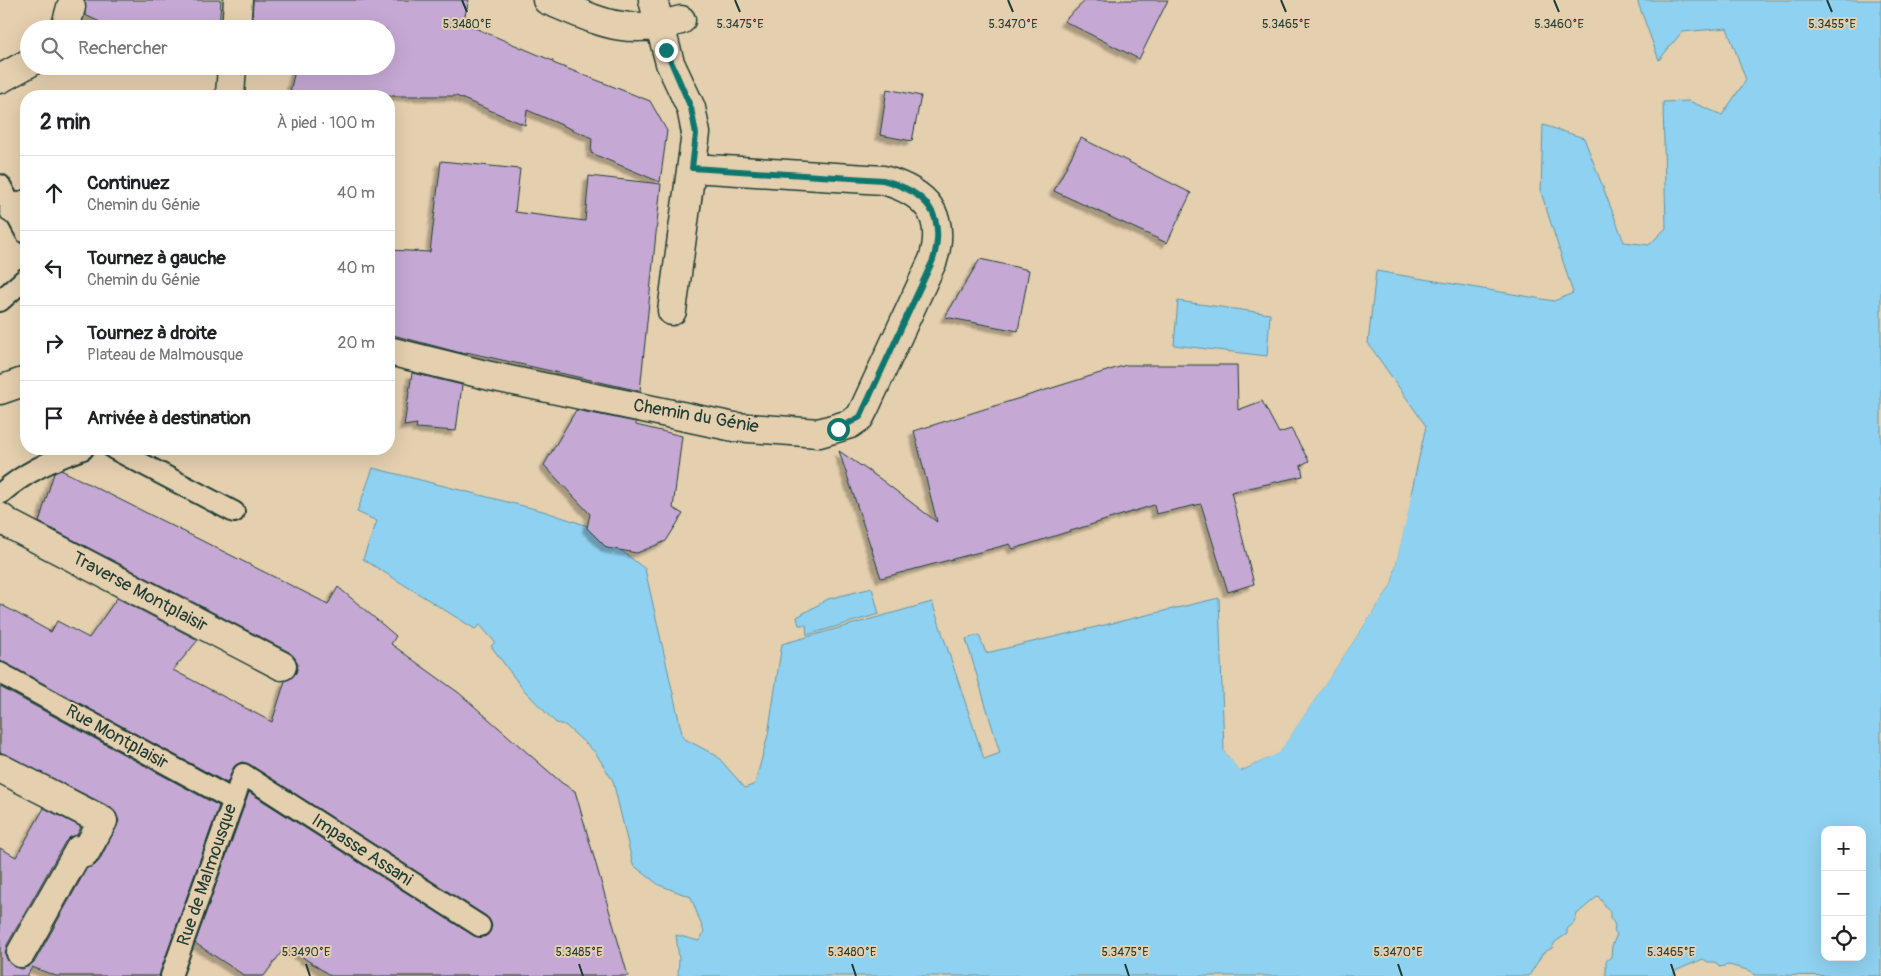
<!DOCTYPE html>
<html lang="fr">
<head>
<meta charset="utf-8">
<style>
	:root { --surface:#fff; --page:#f6f6f6; --text:#202124; --muted:#757577; --line:#e0e0e0 }
	body { margin:0; font-family:Pangolin,sans-serif; background:var(--page); color:var(--text) }
	.controls { position:absolute; right:15px; bottom:15px; display:grid; overflow:hidden; border-radius:10px; box-shadow:0 5px 20px #0002 }
	.controls button { width:45px; height:45px; display:grid; place-items:center; padding:0; border:0; border-bottom:1px solid var(--line); background:var(--surface); color:var(--text); font:25px sans-serif }
	.stop { position:absolute; width:15px; height:15px; margin:-11px; border:4px solid #0f766e; border-radius:50%; background:#fff }
	.stop.end { background:#0f766e; border-color:#fff; box-shadow:0 1px 5px #0008 }
	.list { margin:0; padding:0; list-style:none }
	h2 { display:flex; justify-content:space-between; align-items:center; height:65px; margin:0; padding:0 20px; font-size:21px }
	h2 small { font-size:16px; font-weight:400; color:var(--muted) }
	.list li { display:grid; grid-template-columns:32px 1fr auto; gap:15px; align-items:center; box-sizing:border-box; height:75px; padding:0 20px; border-top:1px solid var(--line) }
	.list b { display:block; font-size:19px; white-space:nowrap }
	.list p { margin:0; font-size:16px; white-space:nowrap; color:var(--muted) }
	.list em { font-size:16px; font-style:normal; color:var(--muted) }
	.icon { flex:none; width:28px; height:28px; fill:none; stroke:currentColor; stroke-width:2; stroke-linecap:round; stroke-linejoin:round }
	.map { position:relative; flex:none; width:1881px; height:976px; overflow:hidden }
	.search { position:absolute; background:var(--surface); box-shadow:0 5px 20px #0002; left:20px; top:20px; width:375px; height:55px; display:flex; align-items:center; gap:12px; box-sizing:border-box; padding:0 18px; border-radius:28px; color:var(--muted); font-size:19px }
	.panel { position:absolute; background:var(--surface); box-shadow:0 5px 20px #0002; left:20px; top:90px; width:375px; height:365px; border-radius:20px }
	.map>svg:first-child { display:block }
	.water { fill:#8fd1f0; stroke:#6296a5; fill-rule:evenodd }
	.pier { fill:#e4cfae }
	.building { fill:#c5a8d4; stroke:#1f3d34; filter:url(#shadow) }
	.lines { fill:none; stroke-linecap:round; stroke-linejoin:round }
	.lane-casing { stroke:#1f3d34; stroke-width:24 }
	.street-casing { stroke:#1f3d34; stroke-width:31 }
	.lane { stroke:#e4cfae; stroke-width:20 }
	.street { stroke:#e4cfae; stroke-width:28 }
	.route { stroke:#0f766e; stroke-width:6 }
	.ticks { fill:none; stroke:#1f3d34; stroke-width:2 }
	.labels { text-anchor:middle; dominant-baseline:central; stroke-width:4; stroke-linejoin:round; paint-order:stroke }
	.street-label { font-size:18px; fill:#1f3d34; stroke:#e4cfae }
	.ticks-label { font-size:12px; text-anchor:middle; fill:#1f3d34; stroke:#e4cfae; stroke-width:4; stroke-linejoin:round; paint-order:stroke }
</style>
</head>
<body>
<div class="map">
<svg width="1881" height="976" viewBox="0 0 1881 976">
	<defs>
		<filter id="shadow"><feDropShadow dx="-4.5" dy="4.5" stdDeviation="1" flood-color="#0004"/></filter>
	</defs>
	<rect width="100%" height="100%" fill="#e4cfae"/>
	<filter id="ink" filterUnits="userSpaceOnUse"><feTurbulence type="fractalNoise" baseFrequency=".02" numOctaves="2"/><feDisplacementMap in="SourceGraphic" scale="10" xChannelSelector="R" yChannelSelector="G"/><feConvolveMatrix kernelMatrix="1 2 1 2 8 2 1 2 1" color-interpolation-filters="sRGB"/></filter>
	<g filter="url(#ink)">
		<!-- water -->
		<path class="water" d="M1637 0H1881V976L1754 975 1751 971 1729 965 1719 967 1715 962H1708L1703 959 1675 971 1673 976H1606V961L1611 957 1612 946 1617 934 1614 931 1615 925 1610 917V912L1598 896 1577 914 1574 923 1567 929V934L1555 942 1552 948 1543 953 1529 976H678L679 959 676 935 699 941 704 932 691 897 659 885 633 865 613 781 595 752 565 725 556 723 522 688 491 646 495 642 480 625 475 629 363 559 377 521 357 512 373 468 543 511 591 527 645 569 683 738 717 756 745 788 755 784 768 735 782 644 932 602 984 759 1000 753 966 639 979 635 986 653 1219 598 1224 751 1241 771 1279 752 1391 585 1426 426 1368 343 1376 271 1554 301 1573 293 1541 192 1543 125 1584 138 1624 242 1649 245 1666 228 1663 102 1689 101 1722 115 1746 80 1727 28 1682 32 1659 60ZM1825 830H1862V957H1825Z
			M1178 301 1270 314 1267 356 1174 345Z
			M872 588 879 614 807 635 806 625H799L797 617 828 599Z"/>
		<!-- pier -->
		<path class="pier" d="M1409 495H1412L1391 585 1279 753 1240 771 1224 751 1226 746 1227 750 1241 768 1278 751 1389 584Z"/>
		<!-- building -->
		<path class="building" d="M84 0H221L219 29H115L85 15Z
			M253 0H469L463 23 553 61V63L650 101 667 131 660 182 591 153 592 138 527 110 525 125 456 96H298V93L290 92 296 66H386V29H295L252 20Z
			M1086 0H1168L1139 59 1064 21Z
			M887 89 921 96 912 141 880 135Z
			M1081 138 1191 193 1167 243 1054 191Z
			M441 161 520 169 515 212 585 221 589 176 661 184 640 391 466 352 465 354 389 334V250L430 252Z
			M980 259 1029 270 1018 331 945 317Z
			M1126 365H1237L1238 410 1262 401 1279 433 1291 429 1309 461 1301 465 1303 476 1231 492 1254 584 1228 592 1201 504 1156 514 1154 505 1013 549 1010 544 881 578 839 451 879 478 937 522 914 431Z
			M412 373 462 385 456 431 416 428 417 424 404 426Z
			M576 410 636 422V425L682 436 673 508 683 514 666 541 637 553 607 548 587 528 590 514 544 465Z
			M61 470 328 604 338 587 396 636 391 644 459 693 562 783 575 791 628 976H331L286 946 264 976H245L195 943 249 792 474 936H486L492 926 486 916 249 764 242 762 236 765 227 783 0 661V604L51 632 57 621 89 638 117 598 198 640 173 670 272 722 285 681 296 673 298 665 295 658 289 652 39 522 54 473Z
			M0 687 219 806 159 976H56L32 967 27 976H0V848L16 857 44 808 81 827 77 835 70 837 65 842 7 945 5 954 8 961 14 967 22 969 29 966 35 961 87 868 94 866 99 861 119 821 116 813 110 807 0 752Z"/>
		<g class="lines">
			<defs>
				<path id="lane" d="M0 185 26 233
					M0 301 26 278
					M114 449 234 512
					M0 494C25 472 52 460 83 449
					M0 673 233 800
					M171 976 243 774 480 926"/>
				<path id="street" d="M547 0C599 21 624 37 681 20
					M653 0 670 63 691 108 696 133 672 311
					M65 29 71 7
					M236 29 238 0
					M0 79 29 63
					M230 96 232 66
					M14 210 26 204
					M389 351 490 376 734 427 819 433 850 424 860 417 865 407 933 260C947 214 925 192 883 180L692 168
					M0 390 26 381
					M0 517 11 525 282 666
					M0 768 103 821 85 853 79 850 21 953"/>
			</defs>
			<!-- lane casing -->
			<use href="#lane" class="lane-casing"/>
			<!-- street casing -->
			<use href="#street" class="street-casing"/>
			<!-- lane -->
			<use href="#lane" class="lane"/>
			<!-- street -->
			<use href="#street" class="street"/>
		</g>
	</g>
	<g class="lines" filter="url(#ink)">
		<!-- route -->
		<path class="route" d="M666 50 691 108 696 134 692 168 883 180C926 192 947 214 933 260L860 417 838 429"/>
	</g>
	<!-- ticks -->
	<path class="ticks" d="M462 0 467 12M735 0 740 12M1008 0 1013 12M1281 0 1286 12M1554 0 1559 12M1827 0 1832 12M306 964 310 976M579 964 583 976M852 964 856 976M1125 964 1129 976M1398 964 1402 976M1671 964 1675 976"/>
	<g class="labels">
		<!-- street labels -->
		<g class="street-label">
			<text transform="translate(696 416) rotate(10)">Chemin du Génie</text>
			<text transform="translate(140 592) rotate(28)">Traverse Montplaisir</text>
			<text transform="translate(117 737) rotate(29)">Rue Montplaisir</text>
			<text transform="translate(362 850) rotate(33)">Impasse Assani</text>
			<text transform="translate(207 875) rotate(-71)">Rue de Malmousque</text>
		</g>
	</g>
	<g class="ticks-label">
		<text x="740" y="28">5.3475°E</text>
		<text x="1286" y="28">5.3465°E</text>
		<text x="467" y="28">5.3480°E</text>
		<text x="1013" y="28">5.3470°E</text>
		<text x="1559" y="28">5.3460°E</text>
		<text x="1832" y="28">5.3455°E</text>
		<text x="306" y="956">5.3490°E</text>
		<text x="579" y="956">5.3485°E</text>
		<text x="852" y="956">5.3480°E</text>
		<text x="1125" y="956">5.3475°E</text>
		<text x="1398" y="956">5.3470°E</text>
		<text x="1671" y="956">5.3465°E</text>
	</g>
</svg>
<div class="controls">
<button>+</button>
<button>−</button>
<button><svg class="icon" aria-label="locate" viewBox="0 0 24 24"><circle cx="12" cy="12" r="6"/><path d="M12 2v4M12 18v4M2 12h4M18 12h4"/></svg></button>
</div>
<div class="stop" style="left:838px;top:429px"></div>
<div class="stop end" style="left:666px;top:50px"></div>
<div class="search"><svg class="icon" aria-label="search" viewBox="0 0 24 24"><circle cx="10" cy="10" r="6"/><path d="M15 15l6 6"/></svg>Rechercher</div>
<section class="panel">
<h2>2 min<small>À pied · 100 m</small></h2>
<ul class="list">
<li><svg class="icon" aria-label="ahead" viewBox="0 0 24 24"><path d="M12 20V5M6 11l6-6 6 6"/></svg><div><b>Continuez</b><p>Chemin du Génie</p></div><em>40 m</em></li>
<li><svg class="icon" aria-label="left" viewBox="0 0 24 24"><path d="M17 20v-9H6M10 6l-5 5 5 5"/></svg><div><b>Tournez à gauche</b><p>Chemin du Génie</p></div><em>40 m</em></li>
<li><svg class="icon" aria-label="right" viewBox="0 0 24 24"><path d="M7 20v-9h11M14 6l5 5-5 5"/></svg><div><b>Tournez à droite</b><p>Plateau de Malmousque</p></div><em>20 m</em></li>
<li><svg class="icon" aria-label="arrive" viewBox="0 0 24 24"><path d="M6 21V4h12l-3 4 3 4H6"/></svg><div><b>Arrivée à destination</b></div></li>
</ul>
</section>
</div>
</body>
</html>
